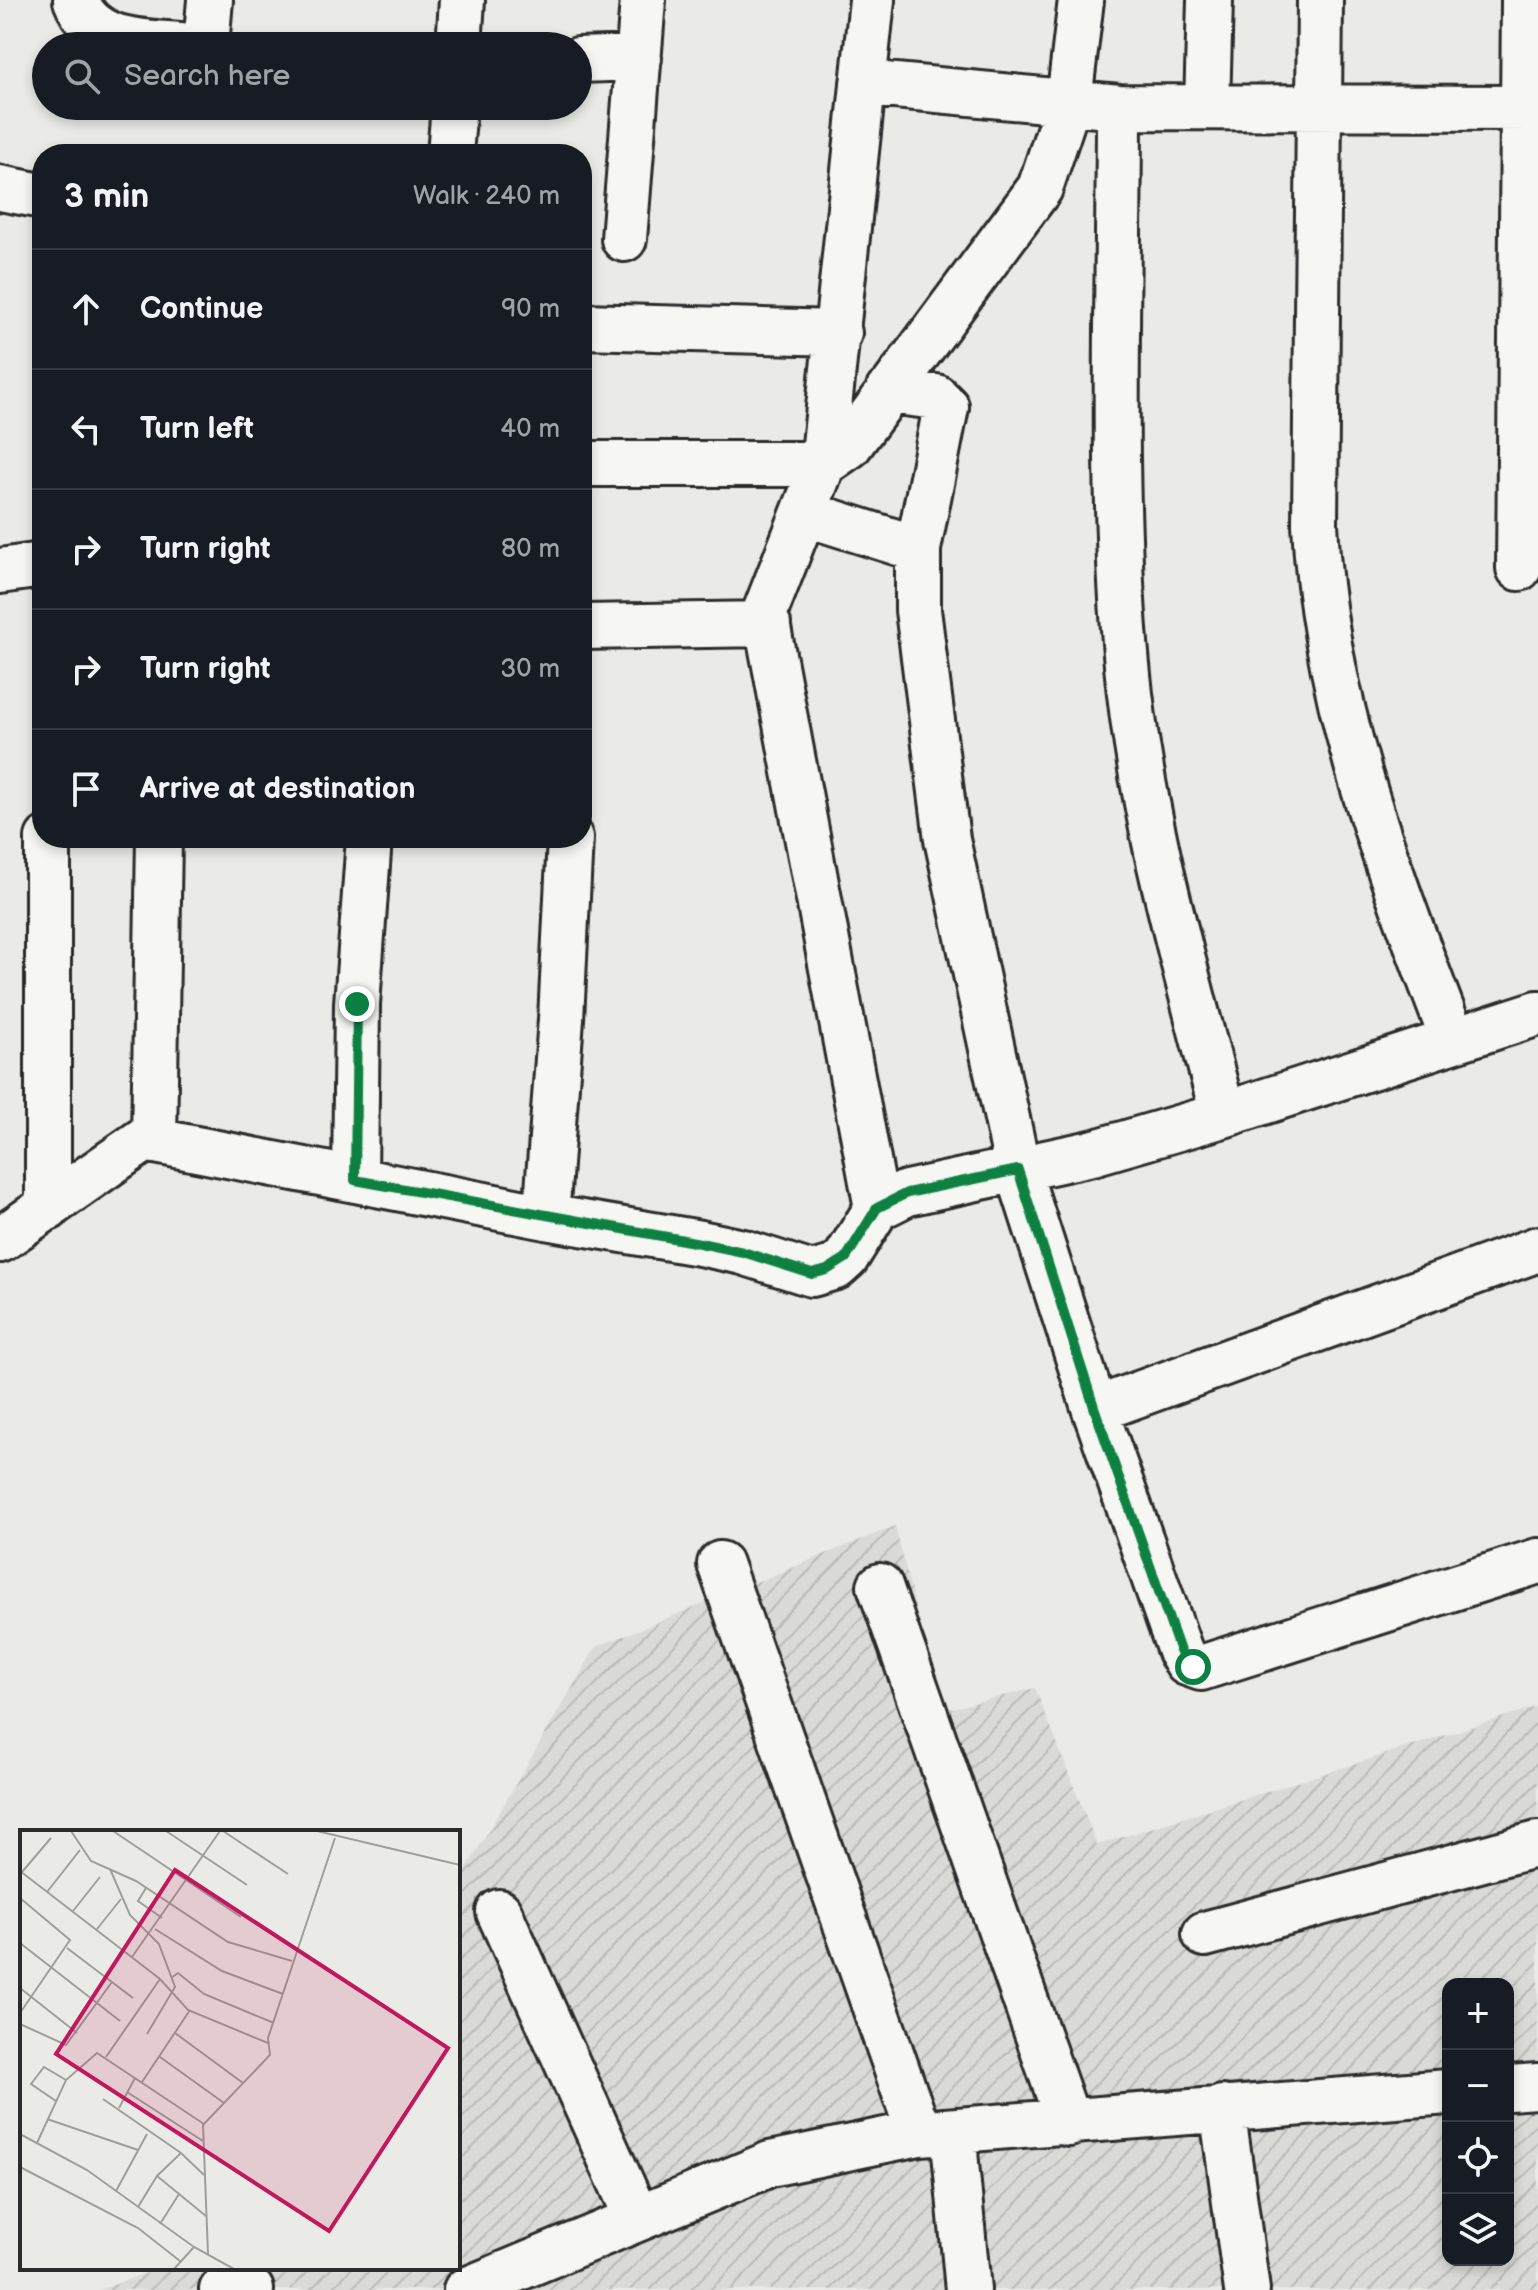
<!DOCTYPE html>
<html lang="en">
<head>
<meta charset="utf-8">
<style>
	:root { --surface:#171b24; --page:#242831; --text:#f1f3f6; --muted:#9ea1a6; --line:#363941 }
	body { margin:0; font-family:"Balsamiq Sans",sans-serif; background:var(--page); color:var(--text) }
	.controls { position:absolute; right:24px; bottom:24px; display:grid; overflow:hidden; border-radius:16px; box-shadow:0 4px 12px #0003 }
	.controls button { width:72px; height:72px; display:grid; place-items:center; padding:0; border:0; border-bottom:2px solid var(--line); background:var(--surface); color:var(--text); font:40px sans-serif }
	.stop { position:absolute; width:24px; height:24px; margin:-18px; border:6px solid #0b8043; border-radius:50%; background:#fff }
	.stop.end { background:#0b8043; border-color:#fff; box-shadow:0 2px 8px #0008 }
	.list { margin:0; padding:0; list-style:none }
	h2 { display:flex; justify-content:space-between; align-items:center; height:104px; margin:0; padding:0 32px; font-size:34px }
	h2 small { font-size:26px; font-weight:400; color:var(--muted) }
	.list li { display:grid; grid-template-columns:52px 1fr auto; gap:24px; align-items:center; box-sizing:border-box; height:120px; padding:0 32px; border-top:2px solid var(--line) }
	.list b { display:block; font-size:30px; white-space:nowrap }
	.list em { font-size:26px; font-style:normal; color:var(--muted) }
	.icon { flex:none; width:44px; height:44px; fill:none; stroke:currentColor; stroke-width:2; stroke-linecap:round; stroke-linejoin:round }
	.map { position:relative; flex:none; width:1538px; height:2290px; overflow:hidden }
	.search { position:absolute; background:var(--surface); box-shadow:0 4px 12px #0003; left:32px; top:32px; width:560px; height:88px; display:flex; align-items:center; gap:20px; box-sizing:border-box; padding:0 28px; border-radius:44px; color:var(--muted); font-size:30px }
	.panel { position:absolute; background:var(--surface); box-shadow:0 4px 12px #0003; left:32px; top:144px; width:560px; height:704px; border-radius:32px }
	.map>svg:first-child { display:block }
	.industrial { fill:url(#industrial-furrows); fill-rule:evenodd }
	.lines { fill:none; stroke-linecap:round; stroke-linejoin:round }
	.minor-casing { stroke:#2b2b2b; stroke-width:50 }
	.minor { stroke:#f6f6f2; stroke-width:44 }
	.route { stroke:#0b8043; stroke-width:10 }
	.inset-road { fill:none; stroke:#9e9e9b; stroke-width:2 }
	.view { fill:#c2185b; fill-opacity:0.15; stroke:#c2185b; stroke-width:4 }
	.inset-edge { fill:none; stroke:#2b2b2b; stroke-width:4 }
</style>
</head>
<body>
<div class="map">
<svg width="1538" height="2290" viewBox="0 0 1538 2290">
	<defs>
		<pattern id="industrial-furrows" width="10" height="10" patternUnits="userSpaceOnUse" patternTransform="scale(2)"><rect width="10" height="10" fill="#dadad6"/><path d="M-1 1l2-2M0 10L10 0M9 11l2-2" fill="none" stroke="#bbbbb8"/></pattern>
	</defs>
	<rect width="100%" height="100%" fill="#eaeae6"/>
	<filter id="ink" filterUnits="userSpaceOnUse"><feTurbulence type="fractalNoise" baseFrequency=".0125" numOctaves="2"/><feDisplacementMap in="SourceGraphic" scale="16" xChannelSelector="R" yChannelSelector="G"/><feConvolveMatrix kernelMatrix="1 2 1 2 8 2 1 2 1" color-interpolation-filters="sRGB"/></filter>
	<g filter="url(#ink)">
		<!-- industrial -->
		<path class="industrial" d="M895 1526 941 1711 1035 1688 1097 1845 1538 1706V2290H100L159 2268H458V1883L596 1647ZM1448 1984H1508V2260H1448Z"/>
		<g class="lines">
			<defs>
				<path id="minor" d="M76 0C93 46 146 41 188 46
					M872 0 823 464 765 612 877 1208
					M1320 0 1315 524C1323 702 1390 875 1453 1040
					M206 46 210 0
					M459 46 462 0
					M578 60 639 58
					M863 83 1119 107 1538 108
					M1207 106 1210 0
					M1119 107C1119 291 1110 483 1127 665 1141 818 1185 966 1223 1115
					M450 154 454 106
					M0 188 42 196
					M624 239 643 0
					M582 326 839 333
					M888 391 936 397 946 407 918 549V610L947 839 1018 1170 1095 1410 1180 1651 1187 1663 1201 1668 1538 1561
					M582 464H823L849 446 1040 188 1069 101 1081 0
					M804 513 918 549
					M1519 568 1524 0
					M0 571 42 565
					M582 627 768 624
					M154 1141 159 838
					M355 1180 357 1004 369 838
					M48 1208V838
					M546 1217 561 1019 570 838
					M0 1240 145 1139 546 1217 700 1243 743 1252 812 1274 836 1267 846 1258 877 1208 907 1193 1092 1153 1223 1115 1538 1013
					M1095 1410 1538 1249
					M720 1564 919 2133
					M880 1586 1069 2124
					M499 1912 637 2218
					M1205 1934 1538 1844
					M1508 2088 1538 2086
					M1222 2108 1247 2290
					M953 2131 968 2290
					M222 2290 228 2286 251 2290
					M466 2290 770 2164 919 2133 1448 2092"/>
			</defs>
			<!-- minor casing -->
			<use href="#minor" class="minor-casing"/>
			<!-- minor -->
			<use href="#minor" class="minor"/>
		</g>
	</g>
	<g class="lines" filter="url(#ink)">
		<!-- route -->
		<path class="route" d="M357 1004 355 1180 700 1243 743 1252 812 1274 827 1270 846 1258 877 1208 907 1193 1018 1170 1095 1410 1180 1651 1193 1667"/>
	</g>
	<!-- overview -->
	<g transform="translate(20 1830)">
		<rect width="440" height="440" fill="#eaeae6"/>
		<path class="inset-road" d="M51 1 71 31 116 51 208 112 272 131M93 1 221 87M146 1 227 55M203 1 268 44M297 1 440 35M90 39 110 85 139 114 155 157 127 204M0 41 140 149 168 180 248 213M2 42 31 8M126 58 118 71 142 88M27 62 60 20M0 68 50 110 0 183M53 81 80 47M77 99 101 69M135 99 202 141 263 164M0 113 100 191M47 118 113 168M112 127 200 1M151 148 158 143 184 164 254 193M0 158 57 203M0 194 46 215 92 152M155 203 223 253M86 227 140 149M140 227 204 273M122 252 170 180M107 262 183 311M83 269 161 323 184 345M36 271 11 254 24 237 46 250M99 278 115 248M27 289 118 320M0 304 67 340 174 417 214 439M17 313 46 250 77 223 184 294M0 337 118 398 160 431M137 346 186 386M96 361 127 304M118 377 137 346 161 323M140 394 159 364M188 424 183 295 250 225 248 208 315 8M154 439 174 417"/>
		<path class="view" d="M155 40 428 218 309 401 36 224Z"/>
		<rect width="440" height="440" class="inset-edge"/>
	</g>
</svg>
<div class="controls">
<button>+</button>
<button>−</button>
<button><svg class="icon" aria-label="locate" viewBox="0 0 24 24"><circle cx="12" cy="12" r="6"/><path d="M12 2v4M12 18v4M2 12h4M18 12h4"/></svg></button>
<button><svg class="icon" aria-label="layers" viewBox="0 0 24 24"><path d="M12 4l9 5-9 5-9-5zM3 14l9 5 9-5"/></svg></button>
</div>
<div class="stop" style="left:1193px;top:1667px"></div>
<div class="stop end" style="left:357px;top:1004px"></div>
<div class="search"><svg class="icon" aria-label="search" viewBox="0 0 24 24"><circle cx="10" cy="10" r="6"/><path d="M15 15l6 6"/></svg>Search here</div>
<section class="panel">
<h2>3 min<small>Walk · 240 m</small></h2>
<ul class="list">
<li><svg class="icon" aria-label="ahead" viewBox="0 0 24 24"><path d="M12 20V5M6 11l6-6 6 6"/></svg><div><b>Continue</b></div><em>90 m</em></li>
<li><svg class="icon" aria-label="left" viewBox="0 0 24 24"><path d="M17 20v-9H6M10 6l-5 5 5 5"/></svg><div><b>Turn left</b></div><em>40 m</em></li>
<li><svg class="icon" aria-label="right" viewBox="0 0 24 24"><path d="M7 20v-9h11M14 6l5 5-5 5"/></svg><div><b>Turn right</b></div><em>80 m</em></li>
<li><svg class="icon" aria-label="right" viewBox="0 0 24 24"><path d="M7 20v-9h11M14 6l5 5-5 5"/></svg><div><b>Turn right</b></div><em>30 m</em></li>
<li><svg class="icon" aria-label="arrive" viewBox="0 0 24 24"><path d="M6 21V4h12l-3 4 3 4H6"/></svg><div><b>Arrive at destination</b></div></li>
</ul>
</section>
</div>
</body>
</html>
